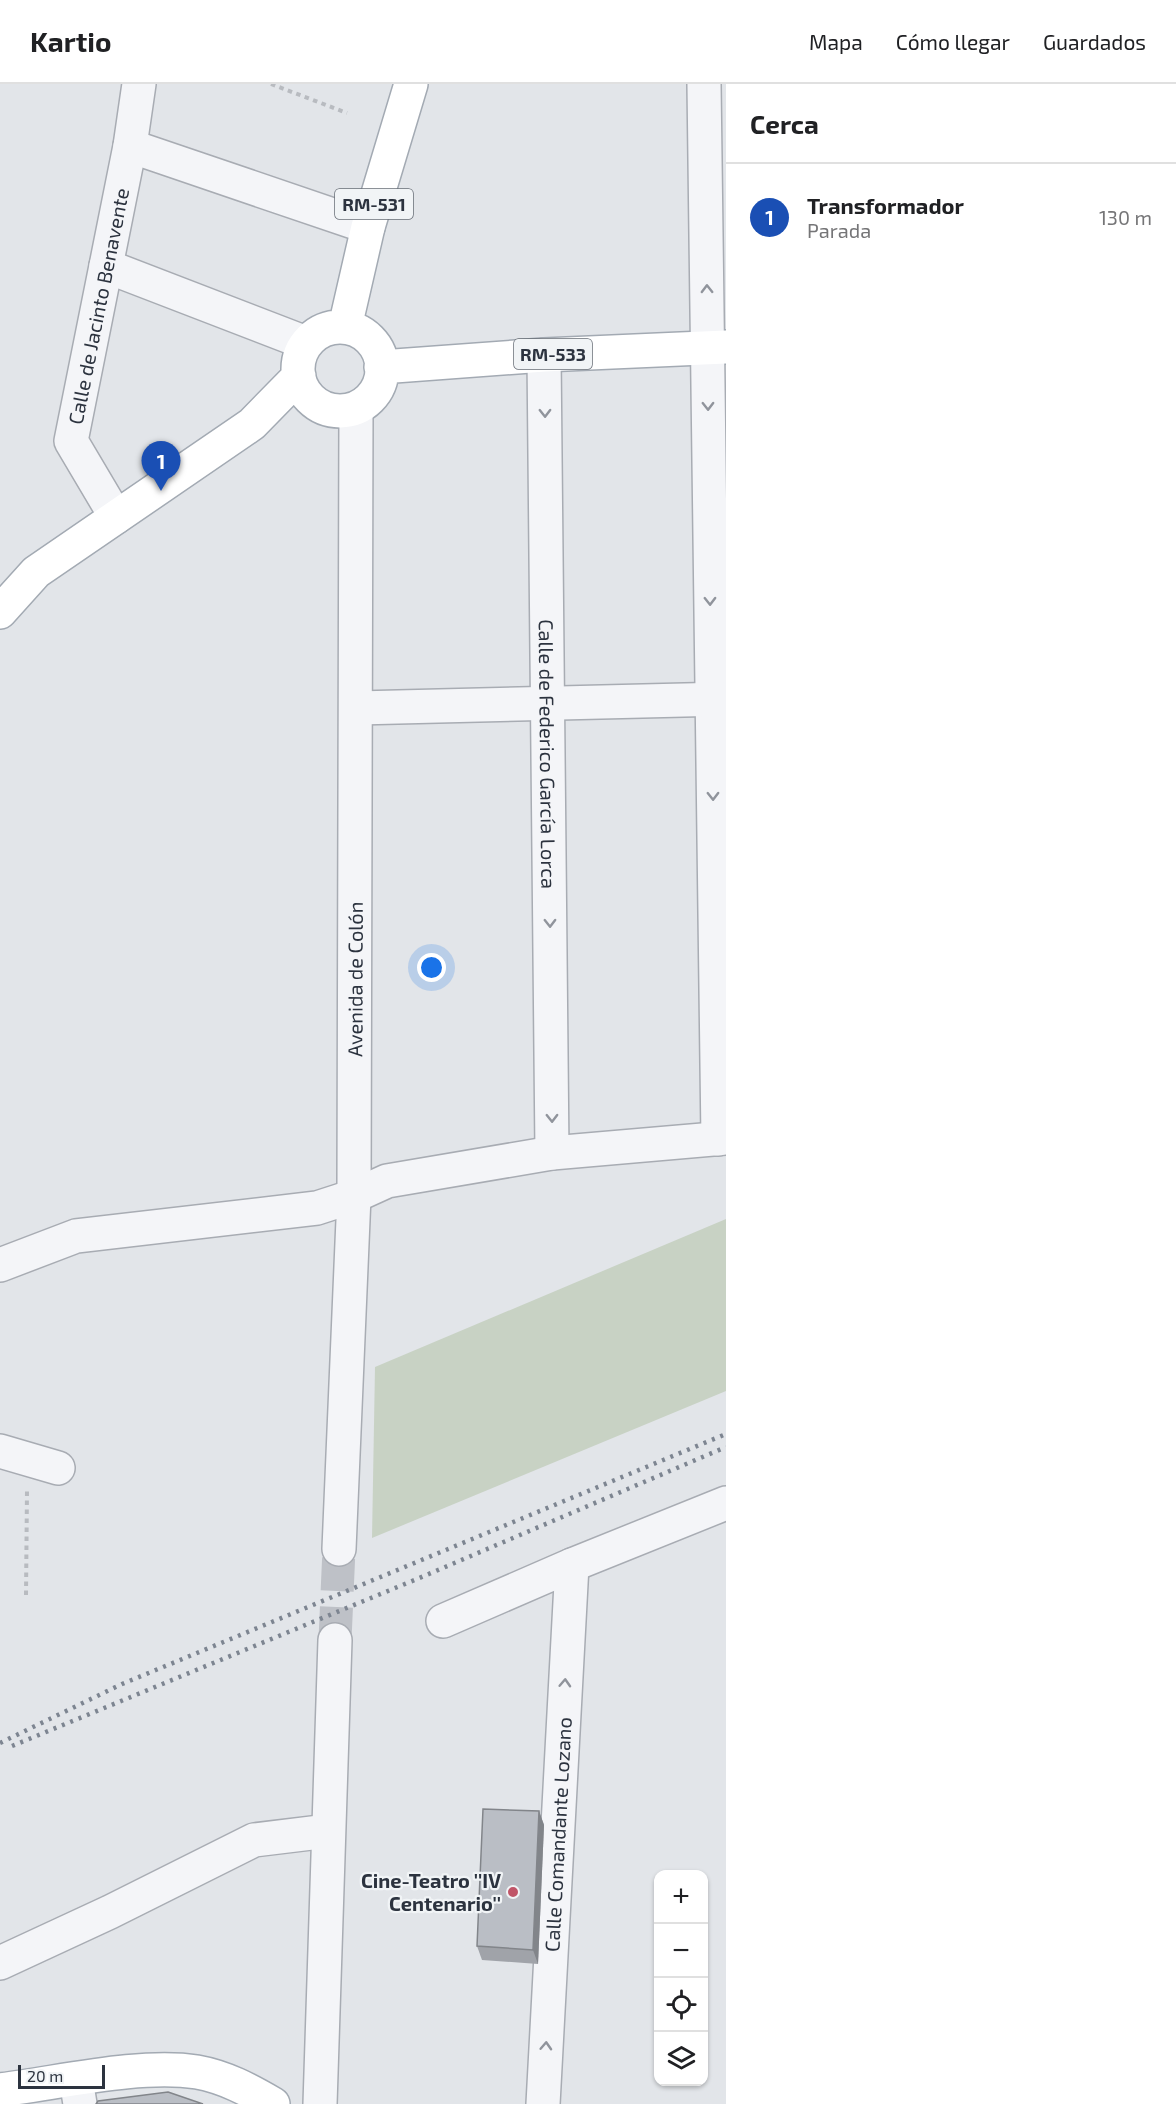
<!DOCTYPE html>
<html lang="es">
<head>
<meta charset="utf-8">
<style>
	:root { --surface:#fff; --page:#f6f6f6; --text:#202124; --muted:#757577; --line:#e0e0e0; --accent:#0b8043 }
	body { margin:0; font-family:"Exo 2",sans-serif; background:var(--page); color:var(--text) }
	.controls { position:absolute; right:18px; bottom:18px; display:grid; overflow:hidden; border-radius:12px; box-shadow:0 2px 4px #0004 }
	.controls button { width:54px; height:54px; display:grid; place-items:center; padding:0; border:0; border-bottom:2px solid var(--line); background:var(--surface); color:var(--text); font:30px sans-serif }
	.scale { position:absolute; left:18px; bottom:15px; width:87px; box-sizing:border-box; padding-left:6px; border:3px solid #2c333f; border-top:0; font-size:16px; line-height:21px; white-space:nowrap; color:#2c333f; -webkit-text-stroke:4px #f1f4f6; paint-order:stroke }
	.you { position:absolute; left:432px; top:884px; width:21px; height:21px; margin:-15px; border:4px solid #fff; border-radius:50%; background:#1a73e8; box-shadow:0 0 0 9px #1a73e833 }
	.badge { display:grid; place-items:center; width:39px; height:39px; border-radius:50%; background:var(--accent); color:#fff; font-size:20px; font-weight:700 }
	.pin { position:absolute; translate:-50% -50px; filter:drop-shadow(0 2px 3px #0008) }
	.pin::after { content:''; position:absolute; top:32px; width:21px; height:18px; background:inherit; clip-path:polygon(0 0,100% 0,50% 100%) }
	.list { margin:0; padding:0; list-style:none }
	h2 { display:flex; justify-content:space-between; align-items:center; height:78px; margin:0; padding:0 24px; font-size:26px }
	h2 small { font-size:20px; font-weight:400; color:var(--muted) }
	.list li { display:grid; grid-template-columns:39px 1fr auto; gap:18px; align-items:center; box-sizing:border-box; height:108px; padding:0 24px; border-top:2px solid var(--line) }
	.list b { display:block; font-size:22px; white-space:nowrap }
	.list p { margin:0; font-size:20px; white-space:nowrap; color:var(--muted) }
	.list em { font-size:20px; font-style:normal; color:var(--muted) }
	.icon { flex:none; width:33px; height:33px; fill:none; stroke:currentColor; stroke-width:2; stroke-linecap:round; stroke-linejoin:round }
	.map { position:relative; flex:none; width:726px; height:2020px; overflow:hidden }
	header { display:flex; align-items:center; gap:36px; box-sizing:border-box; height:84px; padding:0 30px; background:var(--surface); border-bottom:2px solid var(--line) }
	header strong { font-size:28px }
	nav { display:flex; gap:33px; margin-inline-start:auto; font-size:21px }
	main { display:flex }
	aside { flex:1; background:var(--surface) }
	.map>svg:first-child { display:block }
	.green { fill:#c8d2c4 }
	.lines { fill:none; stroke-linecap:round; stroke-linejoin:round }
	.minor-tunnel { stroke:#bec1c7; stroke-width:33; stroke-dasharray:33 16; stroke-linecap:butt }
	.minor-casing { stroke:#a8acb3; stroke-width:36 }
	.major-casing { stroke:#a3aab3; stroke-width:36 }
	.path { stroke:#b8bbc0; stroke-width:4; stroke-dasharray:4.5 4.5; stroke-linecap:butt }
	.minor { stroke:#f4f5f8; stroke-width:33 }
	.major { stroke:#fff; stroke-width:33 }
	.rail { stroke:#7d8591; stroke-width:4.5; stroke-dasharray:3 6; stroke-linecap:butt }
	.wall { fill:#a0a3a9 }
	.shaded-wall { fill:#82858a }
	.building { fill:#babec5; stroke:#82858a; stroke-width:1.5 }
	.oneway { stroke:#90949c }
	.poi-dot { fill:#c05568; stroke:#f1f4f6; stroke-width:2 }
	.labels { text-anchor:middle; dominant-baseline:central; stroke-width:4.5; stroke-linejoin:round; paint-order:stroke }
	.shield { fill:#f1f4f6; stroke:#676d76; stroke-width:1.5 }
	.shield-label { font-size:18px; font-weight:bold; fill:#2c333f }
	.street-label { font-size:20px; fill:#2c333f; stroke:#f1f4f6 }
	.poi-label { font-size:20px; font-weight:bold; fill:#2c333f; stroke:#f1f4f6; text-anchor:end }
</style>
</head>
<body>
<header>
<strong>Kartio</strong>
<nav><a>Mapa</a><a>Cómo llegar</a><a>Guardados</a></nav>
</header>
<main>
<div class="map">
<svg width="726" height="2020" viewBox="0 0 726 2020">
	<rect width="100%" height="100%" fill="#e2e5e9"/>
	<!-- green -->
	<path class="green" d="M726 1135V1307L372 1454 375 1283Z"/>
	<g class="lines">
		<!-- minor-tunnel -->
		<path class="minor-tunnel" d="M335 1556 339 1465"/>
		<defs>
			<g id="minor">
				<path d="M704 0 718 1055"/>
				<path d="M130 62 368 143"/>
				<path d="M106 182 306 259"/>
				<path id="s1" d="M544 271 552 1069"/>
				<path id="s2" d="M116 433 71 357 130 62 139 0"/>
				<path d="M357 624 726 615"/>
				<path d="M0 1181 76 1152 317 1124 354 1112 387 1097 552 1069 726 1054"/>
				<path d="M0 1367 58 1384"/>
				<path id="s3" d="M339 1465 354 1112 356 325"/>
				<path d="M443 1537 572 1481 726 1419"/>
				<path d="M0 1879 110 1828 254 1756 328 1747"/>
				<path d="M76 1995 80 2020"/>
				<path d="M320 2020 335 1556"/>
				<path id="s4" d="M543 2020 572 1481"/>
			</g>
			<path id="major" d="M345 243 368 143 411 0
				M298 285a42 42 0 1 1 84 0a42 42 0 1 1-84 0Z
				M381 283 544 271 726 263
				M0 528 36 488 252 340 299 292
				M0 2006C58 1999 140 1979 197 1988 225 1993 249 2006 273 2020"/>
		</defs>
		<!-- minor casing -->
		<use href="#minor" class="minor-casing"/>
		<!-- major casing -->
		<use href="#major" class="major-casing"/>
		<!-- path -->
		<path class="path" d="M271 0 347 29
			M26 1511 27 1406"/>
		<!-- minor -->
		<use href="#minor" class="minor"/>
		<!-- major -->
		<use href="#major" class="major"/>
		<!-- rail -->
		<path class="rail" d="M0 1659 122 1600 726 1350
			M12 1662 417 1495 726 1363"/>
	</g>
	<!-- wall -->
	<path class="wall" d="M539 1727 544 1741 538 1880 482 1876 477 1862Z"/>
	<!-- shaded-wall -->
	<path class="shaded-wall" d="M539 1727 544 1741 538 1880 533 1866Z"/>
	<!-- building -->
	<path class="building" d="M483 1725 539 1727 533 1866 477 1862Z
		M168 2008 203 2020H96L98 2017Z"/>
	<!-- one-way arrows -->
	<defs><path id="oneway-chevron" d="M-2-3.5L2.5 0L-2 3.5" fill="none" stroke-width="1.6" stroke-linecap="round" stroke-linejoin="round" transform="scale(1.5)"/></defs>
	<g class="oneway">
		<use href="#oneway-chevron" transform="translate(707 205) rotate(-91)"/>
		<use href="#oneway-chevron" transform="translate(708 322) rotate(89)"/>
		<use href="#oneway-chevron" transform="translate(545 329) rotate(89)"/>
		<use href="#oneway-chevron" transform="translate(710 517) rotate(89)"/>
		<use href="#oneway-chevron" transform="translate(713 712) rotate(89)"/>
		<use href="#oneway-chevron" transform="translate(550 839) rotate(89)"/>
		<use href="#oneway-chevron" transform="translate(552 1034) rotate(89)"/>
		<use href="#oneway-chevron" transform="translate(565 1599) rotate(-87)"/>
		<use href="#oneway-chevron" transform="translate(546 1962) rotate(-87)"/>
	</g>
	<!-- markers -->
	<circle class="poi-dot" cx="513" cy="1808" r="6"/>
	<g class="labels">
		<!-- shield labels -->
		<g class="shield">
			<rect x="335" y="105" width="78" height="30" rx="4.5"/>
			<rect x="514" y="255" width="78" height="30" rx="4.5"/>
		</g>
		<g class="shield-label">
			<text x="374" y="120">RM-531</text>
			<text x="553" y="270">RM-533</text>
		</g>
		<!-- street labels -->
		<g class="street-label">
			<text stroke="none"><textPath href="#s2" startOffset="226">Calle de Jacinto Benavente</textPath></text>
			<text stroke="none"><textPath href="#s1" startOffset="399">Calle de Federico García Lorca</textPath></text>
			<text stroke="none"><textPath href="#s3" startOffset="570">Avenida de Colón</textPath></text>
			<text stroke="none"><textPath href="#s4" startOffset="270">Calle Comandante Lozano</textPath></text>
		</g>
		<!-- poi labels -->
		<g class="poi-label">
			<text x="501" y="1796">Cine-Teatro ''IV<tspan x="501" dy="23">Centenario''</tspan></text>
		</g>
	</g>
</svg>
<div class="controls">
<button>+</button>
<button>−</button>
<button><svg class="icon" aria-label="locate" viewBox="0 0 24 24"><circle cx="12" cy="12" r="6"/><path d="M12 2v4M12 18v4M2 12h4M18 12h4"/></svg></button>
<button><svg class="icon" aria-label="layers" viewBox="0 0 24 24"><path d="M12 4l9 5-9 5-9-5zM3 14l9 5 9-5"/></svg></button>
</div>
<div class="scale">20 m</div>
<div class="you"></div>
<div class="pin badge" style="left:161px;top:407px;background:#1a4fb4">1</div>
</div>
<aside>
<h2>Cerca<small></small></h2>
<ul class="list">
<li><span class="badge" style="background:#1a4fb4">1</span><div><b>Transformador</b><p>Parada</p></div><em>130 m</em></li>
</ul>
</aside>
</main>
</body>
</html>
